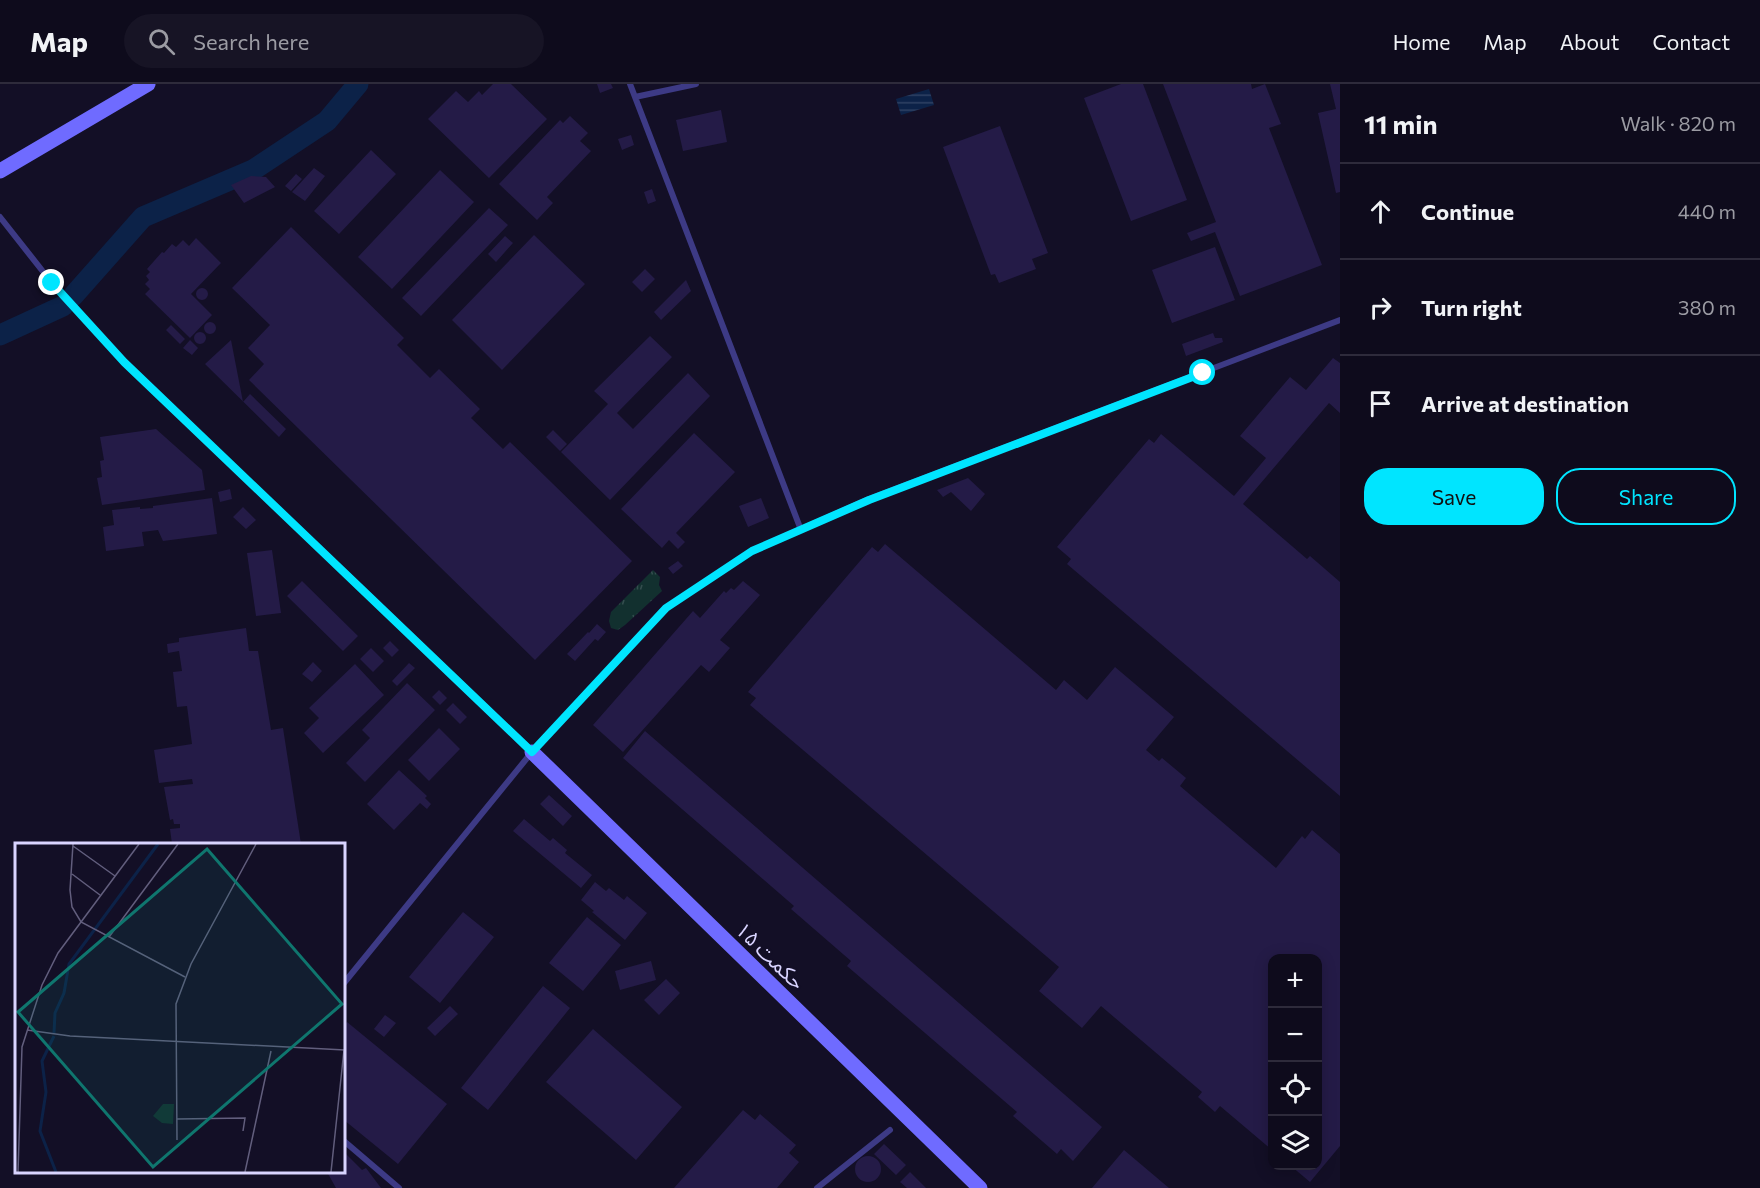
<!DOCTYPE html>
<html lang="en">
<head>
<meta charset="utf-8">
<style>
	:root { --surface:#0e0b1c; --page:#171425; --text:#f1f3f6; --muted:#9b9ba3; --line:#2e2b3b; --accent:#00e5ff }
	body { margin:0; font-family:Commissioner,"Noto Sans Arabic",sans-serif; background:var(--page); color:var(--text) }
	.controls { position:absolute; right:18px; bottom:18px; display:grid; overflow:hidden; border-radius:12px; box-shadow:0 3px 15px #0003 }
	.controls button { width:54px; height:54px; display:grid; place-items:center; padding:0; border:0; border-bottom:2px solid var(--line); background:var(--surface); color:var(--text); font:30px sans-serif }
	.stop { position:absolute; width:18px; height:18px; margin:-14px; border:4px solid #00e5ff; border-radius:50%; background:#fff }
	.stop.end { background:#00e5ff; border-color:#fff; box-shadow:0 2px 6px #0008 }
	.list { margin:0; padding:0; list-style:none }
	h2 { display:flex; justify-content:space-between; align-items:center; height:78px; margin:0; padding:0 24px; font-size:26px }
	h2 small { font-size:20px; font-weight:400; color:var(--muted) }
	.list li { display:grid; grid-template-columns:39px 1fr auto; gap:18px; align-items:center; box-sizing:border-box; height:96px; padding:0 24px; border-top:2px solid var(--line) }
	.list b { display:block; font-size:22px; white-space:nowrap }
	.list em { font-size:20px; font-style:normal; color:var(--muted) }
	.actions { display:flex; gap:12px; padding:18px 24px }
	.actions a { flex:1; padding:14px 0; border:2px solid var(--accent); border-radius:24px; text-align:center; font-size:21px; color:var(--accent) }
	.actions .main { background:var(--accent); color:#111 }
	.icon { flex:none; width:33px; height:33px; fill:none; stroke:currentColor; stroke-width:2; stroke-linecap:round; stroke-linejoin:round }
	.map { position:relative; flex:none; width:1340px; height:1104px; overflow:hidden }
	header { display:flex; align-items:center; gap:36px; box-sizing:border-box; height:84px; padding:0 30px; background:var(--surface); border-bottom:2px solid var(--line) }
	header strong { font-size:28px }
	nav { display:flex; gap:33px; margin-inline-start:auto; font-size:21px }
	.search { width:420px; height:54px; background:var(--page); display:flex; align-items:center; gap:15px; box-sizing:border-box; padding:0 21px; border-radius:33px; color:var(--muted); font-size:22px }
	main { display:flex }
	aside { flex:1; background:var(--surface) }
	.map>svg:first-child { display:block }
	.grass { fill:url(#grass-tufts) }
	.water { fill:url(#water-rules) }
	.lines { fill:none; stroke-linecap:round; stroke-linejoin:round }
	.river { stroke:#0c2248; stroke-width:21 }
	.building { fill:#241b47 }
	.lane { stroke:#3d3a85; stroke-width:6 }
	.secondary { stroke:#6f6bff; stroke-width:15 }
	.route { stroke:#00e5ff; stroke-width:8 }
	.labels { text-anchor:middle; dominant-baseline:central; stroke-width:4.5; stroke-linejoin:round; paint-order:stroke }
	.street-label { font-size:21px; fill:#d9d4ff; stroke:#130f26 }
	.inset-river { fill:none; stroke:#0c2248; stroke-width:3 }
	.inset-road { fill:none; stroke:#625e7d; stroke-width:1.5 }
	.view { fill:#0f766e; fill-opacity:0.15; stroke:#0f766e; stroke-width:3 }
	.inset-edge { fill:none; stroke:#d9d4ff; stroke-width:3 }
</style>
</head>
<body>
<header>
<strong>Map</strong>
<div class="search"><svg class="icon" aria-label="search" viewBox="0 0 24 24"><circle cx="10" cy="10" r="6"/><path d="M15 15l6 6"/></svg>Search here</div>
<nav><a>Home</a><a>Map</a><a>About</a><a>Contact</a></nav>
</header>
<main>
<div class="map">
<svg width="1340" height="1104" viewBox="0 0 1340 1104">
	<defs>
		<pattern id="grass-tufts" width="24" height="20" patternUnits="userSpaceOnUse" patternTransform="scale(1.5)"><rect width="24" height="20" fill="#12302f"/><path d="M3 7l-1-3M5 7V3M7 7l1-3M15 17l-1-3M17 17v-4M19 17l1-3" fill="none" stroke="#344d4e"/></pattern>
		<pattern id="water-rules" width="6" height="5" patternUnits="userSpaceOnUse" patternTransform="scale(1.5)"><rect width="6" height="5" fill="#0c2248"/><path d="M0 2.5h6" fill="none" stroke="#2f4163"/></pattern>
	</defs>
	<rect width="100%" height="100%" fill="#130f26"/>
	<!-- grass -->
	<path class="grass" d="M653 486 660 493 659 501 662 507 625 541 618 546 611 544 609 537 611 528Z"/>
	<!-- water -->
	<path class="water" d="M929 5 934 21 901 31 896 15Z"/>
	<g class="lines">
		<!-- river -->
		<path class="river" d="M73 212 143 133 253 86 327 37 358 0
			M0 251 63 222"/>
	</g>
	<!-- building -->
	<path class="building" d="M493 0H511L547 35 489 94 428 35 456 7 468 18 479 7 482 11Z
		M597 0H611L613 4 600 9Z
		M1121 0H1143L1187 116 1131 137 1084 14Z
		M1163 0H1251L1252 5 1265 0 1281 40 1269 44 1322 181 1240 212 1215 148 1191 157 1187 149 1216 138Z
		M1330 0H1340V108L1336 109 1318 29 1336 25Z
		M721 26 727 58 683 67 676 36Z
		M570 32 588 49 580 57 591 67 547 113 553 119 537 136 499 100 560 36 563 39Z
		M1000 42 1048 169 1032 175 1036 185 999 199 995 190 991 191 943 63Z
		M631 51 634 61 622 66 618 55Z
		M371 66 396 90 339 150 314 127Z
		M314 84 325 92 305 117 292 108Z
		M440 86 474 118 392 205 358 173Z
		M296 90 302 95 291 107 285 102Z
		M251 92 266 93 275 103 244 119 231 101Z
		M652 105 656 117 648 120 644 108Z
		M489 124 508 141 421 232 402 214Z
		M291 143 404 254 397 261 430 294 439 285 480 325 471 334 503 365 510 358 632 477 535 576 249 296 264 280 248 264 270 241 232 204Z
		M534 151 585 200 502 286 452 236Z
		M505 152 513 159 496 178 488 170Z
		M196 154 221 179 191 210 212 231 190 254 145 210 150 205 145 200 149 196 146 192 150 188 147 185 162 168 164 169 172 160 176 163 183 156 189 162Z
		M1215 163 1235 216 1172 239 1152 186Z
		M645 185 655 195 642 208 632 198Z
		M686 196 691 207 661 236 654 228Z
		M196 210a6 6 0 1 1 12 0a6 6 0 1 1-12 0Z
		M204 244a6 6 0 1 1 12 0a6 6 0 1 1-12 0Z
		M171 241 185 255 180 260 166 246Z
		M194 254a6 6 0 1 1 12 0a6 6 0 1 1-12 0Z
		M1213 249 1215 254H1222L1223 258 1186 272 1182 260Z
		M650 252 672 273 617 329 633 345 688 289 710 312 610 416 561 368 608 320 594 307Z
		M190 256 198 264 192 271 183 264Z
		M231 256 243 318 250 310 286 345 279 353 205 280Z
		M1333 274 1340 279V329L1329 319 1243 420 1307 475 1310 472 1340 498V712L1067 480 1071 475 1057 463 1149 355 1154 359 1161 350 1234 412 1266 374 1240 352 1290 293 1306 306Z
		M156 345 202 386 205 406 102 421 97 394 102 393 100 377 104 376 100 353Z
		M553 346 567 360 560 367 546 353Z
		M694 349 735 388 676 449 685 458 678 465 669 456 662 464 621 425Z
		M968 394 985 410 971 427 951 408 943 413 937 406Z
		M230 405 232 415 220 418 218 408Z
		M212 414 217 450 163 457 158 446 142 448 144 462 106 467 103 443 114 441 112 426 140 423V425L153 424V422Z
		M761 414 769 434 748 443 739 422Z
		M243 423 256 436 246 445 233 433Z
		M885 460 1056 606 1064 596 1087 616 1115 583 1174 633 1146 666 1159 677 1162 674 1186 694 1180 702 1276 784 1302 752 1305 755 1312 746 1340 770V1062L1310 1098 1291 1082H1318V874H1272V1066L1220 1022 1215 1028 1198 1013 1202 1008 1101 922 1082 944 1039 907 1059 883 750 621 756 614 748 608 872 463 878 468Z
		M272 466 281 529 256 532 247 469Z
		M678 477 683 482 673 490 668 484Z
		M302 497 358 552 343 567 287 512Z
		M743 497 760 511 720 556 730 564 709 588 701 581 623 668 593 641 693 527 700 534 724 507 726 509 731 504 734 506Z
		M597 540 606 548 598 557 595 555 575 577 567 570 588 548 589 549Z
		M246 544 249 567H258L271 646 283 644 301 760H172L170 745 180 744V740H174L173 735 170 736 164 703 193 700 192 695 159 699 154 666 192 660 187 622 177 623 173 588 182 587 179 567 168 569 167 560 179 558V554Z
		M390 557 399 566 392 573 383 564Z
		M371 564 384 577 373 588 360 575Z
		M313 578 322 587 312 598 302 590Z
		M409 579 415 584 397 602 392 597Z
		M355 580 384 611 323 669 304 649 319 634 309 624Z
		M407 599 435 626 365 698 346 679 370 654 362 646Z
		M439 606 447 614 440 621 432 613Z
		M453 619 467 633 460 640 446 626Z
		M439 644 460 665 429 697 408 676Z
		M645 647 1102 1043 1073 1077 1061 1065 1057 1070 1013 1032 1017 1028 847 882 851 877 791 825 794 822 623 674Z
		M399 686 427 712 425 714 431 720 427 725 420 719 394 746 367 720Z
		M549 711 572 732 563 742 540 720Z
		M524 735 550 757 553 754 567 766 565 769 592 791 581 804 513 747Z
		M595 798 606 807 609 804 624 816 627 812 647 829 625 856 592 828 594 827 581 816Z
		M463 828 494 853 440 919 409 893Z
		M587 833 621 861 583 907 549 879Z
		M651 877 656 896 620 906 615 887Z
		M666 895 680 909 659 931 644 916Z
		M543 902 570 924 488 1026 461 1004Z
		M450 922 458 930 435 952 427 944Z
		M385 931 396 939 384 953 374 945Z
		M347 938 447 1020 398 1080 344 1036V942Z
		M593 945 682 1023 636 1076 546 998Z
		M743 1026 755 1036 760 1030 796 1061 789 1069 799 1078 777 1104H674Z
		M884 1060 906 1081 896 1091 874 1070Z
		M1124 1066 1169 1104H1092Z
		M344 1068 362 1086 366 1084 381 1104H336L327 1088H344Z
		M855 1085a13 13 0 1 1 26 0a13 13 0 1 1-26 0Z
		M910 1088 926 1104H907L900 1098Z"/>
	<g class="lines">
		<!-- lane -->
		<path class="lane" d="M630 0 801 446
			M635 13 696 0
			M0 133 52 199 124 278 532 667
			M344 899 532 668 666 524 752 467 869 415 1340 236
			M344 1057 399 1104
			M817 1104 890 1046"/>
		<!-- secondary -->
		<path class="secondary" d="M0 87 148 0
			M532 668 980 1104"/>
	</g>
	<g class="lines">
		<!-- route -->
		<path class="route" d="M52 199 124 278 532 668 666 524 752 467 869 416 1203 289"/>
	</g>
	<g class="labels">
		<!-- street labels -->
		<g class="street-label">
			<text transform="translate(771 871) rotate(44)">حکمت ۱۵</text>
		</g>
	</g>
	<!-- overview -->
	<g transform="translate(15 759)">
		<rect width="330" height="330" fill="#130f26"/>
		<path d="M148 261H159L158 281 147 280 138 273Z" fill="#12302f"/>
		<path class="inset-river" d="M39 190 40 170 49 150 54 121 143 1M39 193 27 218 31 249 25 288 41 329"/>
		<path class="inset-road" d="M58 1 55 47 57 64 66 79 170 134M58 3 100 33M57 31 85 52M94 94 163 1M12 187 55 193 330 207M162 276 230 275 228 288M162 297 161 161 176 121 241 1M3 329 7 204 27 142 43 110 124 1M230 329 256 208M316 329 329 207"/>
		<path class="view" d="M192 6 327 161 138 324 3 169Z"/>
		<rect width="330" height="330" class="inset-edge"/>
	</g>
</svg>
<div class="controls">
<button>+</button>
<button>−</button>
<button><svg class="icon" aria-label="locate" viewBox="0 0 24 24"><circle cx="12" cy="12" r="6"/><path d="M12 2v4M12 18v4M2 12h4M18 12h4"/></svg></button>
<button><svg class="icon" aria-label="layers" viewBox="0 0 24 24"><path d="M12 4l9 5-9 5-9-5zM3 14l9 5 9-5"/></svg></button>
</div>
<div class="stop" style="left:1203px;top:289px"></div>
<div class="stop end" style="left:52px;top:199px"></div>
</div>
<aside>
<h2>11 min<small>Walk · 820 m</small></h2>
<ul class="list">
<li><svg class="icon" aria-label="ahead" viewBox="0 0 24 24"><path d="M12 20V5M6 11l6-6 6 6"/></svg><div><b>Continue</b></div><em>440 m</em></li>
<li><svg class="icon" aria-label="right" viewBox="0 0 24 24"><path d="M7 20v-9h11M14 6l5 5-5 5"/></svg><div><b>Turn right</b></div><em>380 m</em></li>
<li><svg class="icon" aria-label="arrive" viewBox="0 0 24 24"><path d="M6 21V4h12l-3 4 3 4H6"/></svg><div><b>Arrive at destination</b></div></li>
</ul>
<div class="actions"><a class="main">Save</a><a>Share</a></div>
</aside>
</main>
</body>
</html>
